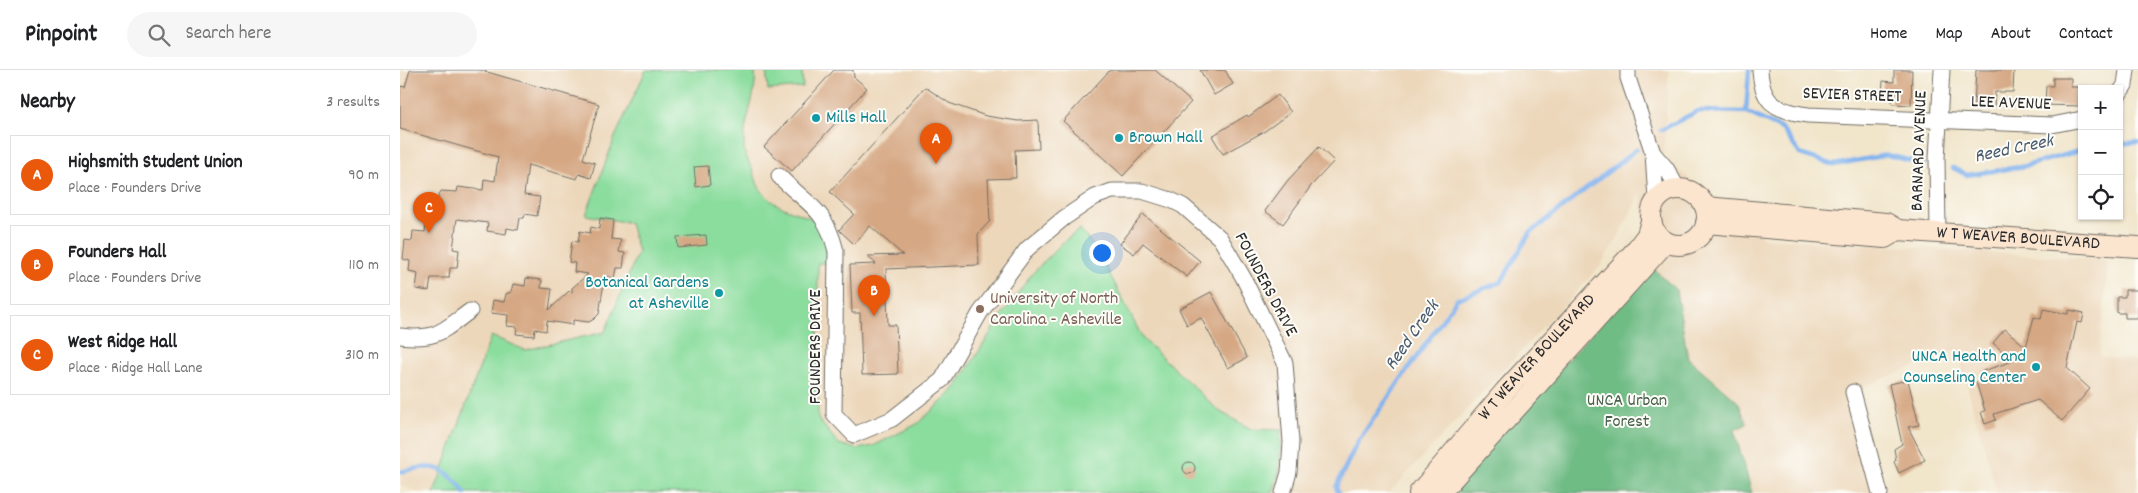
<!DOCTYPE html>
<html lang="en">
<head>
<meta charset="utf-8">
<style>
	:root { --surface:#fff; --page:#f6f6f6; --text:#202124; --muted:#757577; --line:#e0e0e0; --accent:#ea580c }
	body { margin:0; font-family:Dekko,sans-serif; background:var(--page); color:var(--text) }
	.controls { position:absolute; right:15px; top:15px; display:grid; overflow:hidden; border-radius:0px; box-shadow:0 1px 4px #0004 }
	.controls button { width:45px; height:45px; display:grid; place-items:center; padding:0; border:0; border-bottom:1px solid var(--line); background:var(--surface); color:var(--text); font:25px sans-serif }
	.you { position:absolute; left:701px; top:182px; width:18px; height:18px; margin:-12px; border:4px solid #fff; border-radius:50%; background:#1a73e8; box-shadow:0 0 0 8px #1a73e833 }
	.badge { display:grid; place-items:center; width:32px; height:32px; border-radius:50%; background:var(--accent); color:#fff; font-size:16px; font-weight:700 }
	.pin { position:absolute; translate:-50% -41px; filter:drop-shadow(0 1px 2px #0008) }
	.pin::after { content:''; position:absolute; top:26px; width:18px; height:15px; background:inherit; clip-path:polygon(0 0,100% 0,50% 100%) }
	.list { margin:0; padding:0; list-style:none }
	h2 { display:flex; justify-content:space-between; align-items:center; height:65px; margin:0; padding:0 20px; font-size:21px }
	h2 small { font-size:16px; font-weight:400; color:var(--muted) }
	.list li { display:grid; grid-template-columns:32px 1fr auto; gap:15px; align-items:center; box-sizing:border-box; height:80px; margin:0 10px 10px; padding:0 10px; border:1px solid var(--line); border-radius:0px }
	.list b { display:block; font-size:19px; white-space:nowrap }
	.list p { margin:0; font-size:16px; white-space:nowrap; color:var(--muted) }
	.list em { font-size:16px; font-style:normal; color:var(--muted) }
	.icon { flex:none; width:28px; height:28px; fill:none; stroke:currentColor; stroke-width:2; stroke-linecap:round; stroke-linejoin:round }
	.map { position:relative; flex:none; width:1738px; height:423px; overflow:hidden }
	header { display:flex; align-items:center; gap:30px; box-sizing:border-box; height:70px; padding:0 25px; background:var(--surface); border-bottom:1px solid var(--line) }
	header strong { font-size:24px }
	nav { display:flex; gap:28px; margin-inline-start:auto; font-size:18px }
	.search { width:350px; height:45px; background:var(--page); display:flex; align-items:center; gap:12px; box-sizing:border-box; padding:0 18px; border-radius:28px; color:var(--muted); font-size:19px }
	main { display:flex }
	aside { flex:1; background:var(--surface) }
	.map>svg:first-child { display:block }
	.built { fill:#ecd7ba }
	.green { fill:#8bdd9e; stroke:#5b8464 }
	.forest { fill:#70bc85; stroke:#4e7458 }
	.lines { fill:none; stroke-linecap:round; stroke-linejoin:round }
	.stream { stroke:#82b3ee; stroke-width:4.5 }
	.building { fill:#d5a783 }
	.minor-casing { stroke:#706c63; stroke-width:17 }
	.secondary-casing { stroke:#706c63; stroke-width:22 }
	.minor { stroke:#fff; stroke-width:15 }
	.secondary { stroke:#fce5cf; stroke-width:20 }
	.culture-dot { fill:#0f9aa8; stroke:#fdfcf7; stroke-width:2 }
	.education-dot { fill:#8d6e63; stroke:#fdfcf7; stroke-width:2 }
	.labels { text-anchor:middle; dominant-baseline:central; stroke-width:4; stroke-linejoin:round; paint-order:stroke }
	.street-label { font-size:18px; fill:#2b2b2b; stroke:#fdfcf7 }
	.culture-label { font-size:18px; fill:#0d838f; stroke:#fdfcf7; text-anchor:start }
	.education-label { font-size:18px; fill:#785e54; stroke:#fdfcf7; text-anchor:start }
	.park-label { font-size:18px; fill:#48604e; stroke:#fdfcf7 }
	.water-label { font-size:19px; font-style:italic; fill:#495b6f; stroke:#fdfcf7 }
</style>
</head>
<body>
<header>
<strong>Pinpoint</strong>
<div class="search"><svg class="icon" aria-label="search" viewBox="0 0 24 24"><circle cx="10" cy="10" r="6"/><path d="M15 15l6 6"/></svg>Search here</div>
<nav><a>Home</a><a>Map</a><a>About</a><a>Contact</a></nav>
</header>
<main>
<aside>
<h2>Nearby<small>3 results</small></h2>
<ul class="list">
<li><span class="badge">A</span><div><b>Highsmith Student Union</b><p>Place · Founders Drive</p></div><em>90 m</em></li>
<li><span class="badge">B</span><div><b>Founders Hall</b><p>Place · Founders Drive</p></div><em>110 m</em></li>
<li><span class="badge">C</span><div><b>West Ridge Hall</b><p>Place · Ridge Hall Lane</p></div><em>310 m</em></li>
</ul>
</aside>
<div class="map">
<svg width="1738" height="423" viewBox="0 0 1738 423">
	<rect width="100%" height="100%" fill="#fdfcf7"/>
	<filter id="ink" filterUnits="userSpaceOnUse"><feTurbulence type="fractalNoise" baseFrequency=".02" numOctaves="2"/><feDisplacementMap in="SourceGraphic" scale="10" xChannelSelector="R" yChannelSelector="G"/><feConvolveMatrix kernelMatrix="1 2 1 2 8 2 1 2 1" color-interpolation-filters="sRGB"/></filter>
	<filter id="wash" filterUnits="userSpaceOnUse"><feTurbulence type="fractalNoise" baseFrequency=".0096" numOctaves="4" result="noise"/><feDisplacementMap in="SourceGraphic" scale="20" xChannelSelector="R" yChannelSelector="G"/><feGaussianBlur stdDeviation="1.12" result="paint"/><feColorMatrix in="noise" values="0 0 0 0 0 0 0 0 0 0 0 0 0 0 0 0 0 1.4 0 .05"/><feComposite in="paint" operator="in"/></filter>
	<g filter="url(#wash)">
		<rect width="100%" height="100%" fill="#f1e5ca"/>
		<!-- built -->
		<path class="built" d="M0 0H1269L1263 88 1365 168 1708 190 1699 287 1738 291V416L1733 423H1597L1557 280 1449 322 1475 423H1274L1252 197 1240 123 1219 166 1199 197 989 423H18L0 415Z"/>
		<!-- green -->
		<path class="green" d="M246 0H355C358 25 343 50 344 76 344 84 350 94 353 101 355 106 357 114 360 119 389 157 431 129 427 193H418V349L439 374 457 379 473 376 517 354 548 326 559 313 603 243 632 204 662 173 680 159 700 185 743 269 819 341 851 359 881 360 879 402 873 423H34L91 266 125 280 205 262 238 182 230 153 186 145 215 67Z
			M366 0H402L403 17 368 20Z"/>
		<!-- forest -->
		<path class="forest" d="M1252 197 1276 220 1288 288 1338 332 1347 354 1334 360 1352 423H1046Z"/>
		<g class="lines">
			<!-- stream -->
			<path class="stream" d="M1346 42 1349 0
				M1261 60 1298 41 1346 42 1382 59 1400 84 1434 95 1487 85 1524 94
				M1719 74 1738 72
				M1553 98 1567 105 1626 96 1682 80
				M0 402C32 393 46 395 65 423
				M938 423 936 417 958 371 1057 229 1101 212 1130 163 1237 79"/>
		</g>
		<g id="blocks">
			<!-- building -->
			<path class="building" d="M10 0H80L199 34 183 89 195 93 191 108 179 104 177 109 128 95 124 125 140 127 137 146 125 144 124 148H120L118 160 107 158 106 164 87 161 88 153 57 149 53 179 59 180 57 198H50L49 208H31L29 221 16 219 18 203 9 201 10 191 3 189 5 170 12 171 13 161 25 162 28 139 35 134 41 121 57 122 58 117 83 120 84 109 95 111 98 87 0 59V16L5 17Z
				M434 0H453L454 7 467 18 392 101 364 77Z
				M710 0H755L791 32 723 106 663 51Z
				M800 0H825L833 14 814 25Z
				M1494 0H1512L1511 35 1492 34V25H1482L1483 11 1494 12Z
				M1576 0H1614L1613 22H1595L1594 37 1574 36Z
				M1653 8H1671V17H1680L1679 36 1645 35 1646 16H1653Z
				M525 17 549 33 586 46 618 51 638 50 639 79 615 80 616 108 588 109 590 151 578 164 579 195 486 199 488 255H496L498 304 462 305 460 243H452L450 195 476 194 467 186 503 185 470 156 454 174 439 160 454 144 430 122Z
				M878 25 891 42 865 61 823 84 812 66 847 45 848 47Z
				M919 77 934 91 911 116 883 154 865 141 888 110Z
				M308 96 310 115 296 117 294 97Z
				M743 144 800 191 787 207 743 173 734 184 720 174Z
				M200 148 213 150 211 169 221 170 219 182 225 183 223 198H217L215 208 205 206 199 244 194 249 189 252 173 250V255L147 251 146 261 135 259 134 266 116 264 117 257 107 256 108 245 91 243 93 230 104 232 106 224 111 222 113 214 125 216 126 208 142 210 141 218 152 219 149 240 169 221 172 222V218L188 204 174 202 175 193 169 192 172 171 178 172 180 161 190 163 191 157 199 159Z
				M306 165 307 175 278 178 277 167Z
				M1725 220H1738V248H1725V243H1717V227H1725Z
				M811 222 847 288 828 298 801 248 787 255 779 239Z
				M1643 239 1668 244 1669 240 1684 243 1682 253 1677 252 1667 298 1690 319 1662 351 1638 330 1594 344 1596 350 1585 354 1581 342 1585 341 1576 312 1585 309 1583 301 1613 291 1593 273 1605 259 1626 277 1634 247 1641 249Z
				M1508 310 1519 355 1508 357 1525 390 1499 403 1494 392 1496 390 1494 379 1502 374 1489 314Z
				M783 398a6 6 0 1 1 12 0a6 6 0 1 1-12 0Z"/>
		</g>
	</g>
	<g filter="url(#ink)">
		<use href="#blocks" fill-opacity="0" stroke="#706c63" stroke-width="1"/>
		<g class="lines">
			<defs>
				<path id="minor" d="M1228 0V8L1253 83 1256 129
					M1360 0C1362 35 1376 40 1408 45L1652 55 1682 49
					M1719 24 1725 15 1727 0
					M1253 83 1266 98 1278 119
					M379 106C407 135 425 137 436 181L434 344 454 365 492 349 542 310 580 243 627 179 664 148 695 127 712 121H742L771 130 783 136 820 168 843 207 885 293 891 372 889 402 883 423
					M1538 163 1537 88 1542 0
					M0 266C37 270 41 262 70 241
					M1453 322 1480 423"/>
				<g id="secondary">
					<circle cx="1279" cy="147" r="28"/>
					<path id="s1" d="M1305 137 1486 153 1498 160 1538 163 1738 177"/>
					<path d="M1306 153 1485 168 1498 160"/>
					<path id="s2" d="M1019 423 1105 321 1235 181 1247 165 1251 151"/>
					<path d="M1040 423 1266 172"/>
				</g>
			</defs>
			<!-- minor casing -->
			<use href="#minor" class="minor-casing"/>
			<!-- secondary casing -->
			<use href="#secondary" class="secondary-casing"/>
			<!-- minor -->
			<use href="#minor" class="minor"/>
			<!-- secondary -->
			<use href="#secondary" class="secondary"/>
		</g>
	</g>
	<!-- markers -->
	<g class="culture-dot">
		<circle cx="416" cy="48" r="5"/>
		<circle cx="719" cy="68" r="5"/>
		<circle cx="319" cy="223" r="5"/>
		<circle cx="1636" cy="297" r="5"/>
	</g>
	<circle class="education-dot" cx="580" cy="239" r="5"/>
	<g class="labels">
		<!-- street labels -->
		<g class="street-label">
			<text transform="translate(1452 26) rotate(2)">SEVIER STREET</text>
			<text transform="translate(1611 34) rotate(2)">LEE AVENUE</text>
			<text transform="translate(1520 81) rotate(-88)">BARNARD AVENUE</text>
			<text stroke="none"><textPath href="#s1" startOffset="316">W T WEAVER BOULEVARD</textPath></text>
			<text transform="translate(865 215) rotate(62)">FOUNDERS DRIVE</text>
			<text transform="translate(416 277) rotate(-90)">FOUNDERS DRIVE</text>
			<text stroke="none"><textPath href="#s2" startOffset="180">W T WEAVER BOULEVARD</textPath></text>
		</g>
		<!-- culture labels -->
		<g class="culture-label">
			<text x="426" y="48">Mills Hall</text>
			<text x="729" y="68">Brown Hall</text>
			<text x="309" y="213" text-anchor="end">Botanical Gardens<tspan x="309" dy="21">at Asheville</tspan></text>
			<text x="1626" y="287" text-anchor="end">UNCA Health and<tspan x="1626" dy="21">Counseling Center</tspan></text>
		</g>
		<!-- education labels -->
		<g class="education-label">
			<text x="590" y="229">University of North<tspan x="590" dy="21">Carolina - Asheville</tspan></text>
		</g>
		<!-- park labels -->
		<g class="park-label">
			<text x="1227" y="331">UNCA Urban<tspan x="1227" dy="21">Forest</tspan></text>
		</g>
		<!-- water labels -->
		<g class="water-label">
			<text transform="translate(1614 80) rotate(-12)">Reed Creek</text>
			<text transform="translate(1013 266) rotate(-55)">Reed Creek</text>
		</g>
	</g>
</svg>
<div class="controls">
<button>+</button>
<button>−</button>
<button><svg class="icon" aria-label="locate" viewBox="0 0 24 24"><circle cx="12" cy="12" r="6"/><path d="M12 2v4M12 18v4M2 12h4M18 12h4"/></svg></button>
</div>
<div class="you"></div>
<div class="pin badge" style="left:536px;top:94px">A</div>
<div class="pin badge" style="left:474px;top:246px">B</div>
<div class="pin badge" style="left:29px;top:163px">C</div>
</div>
</main>
</body>
</html>
